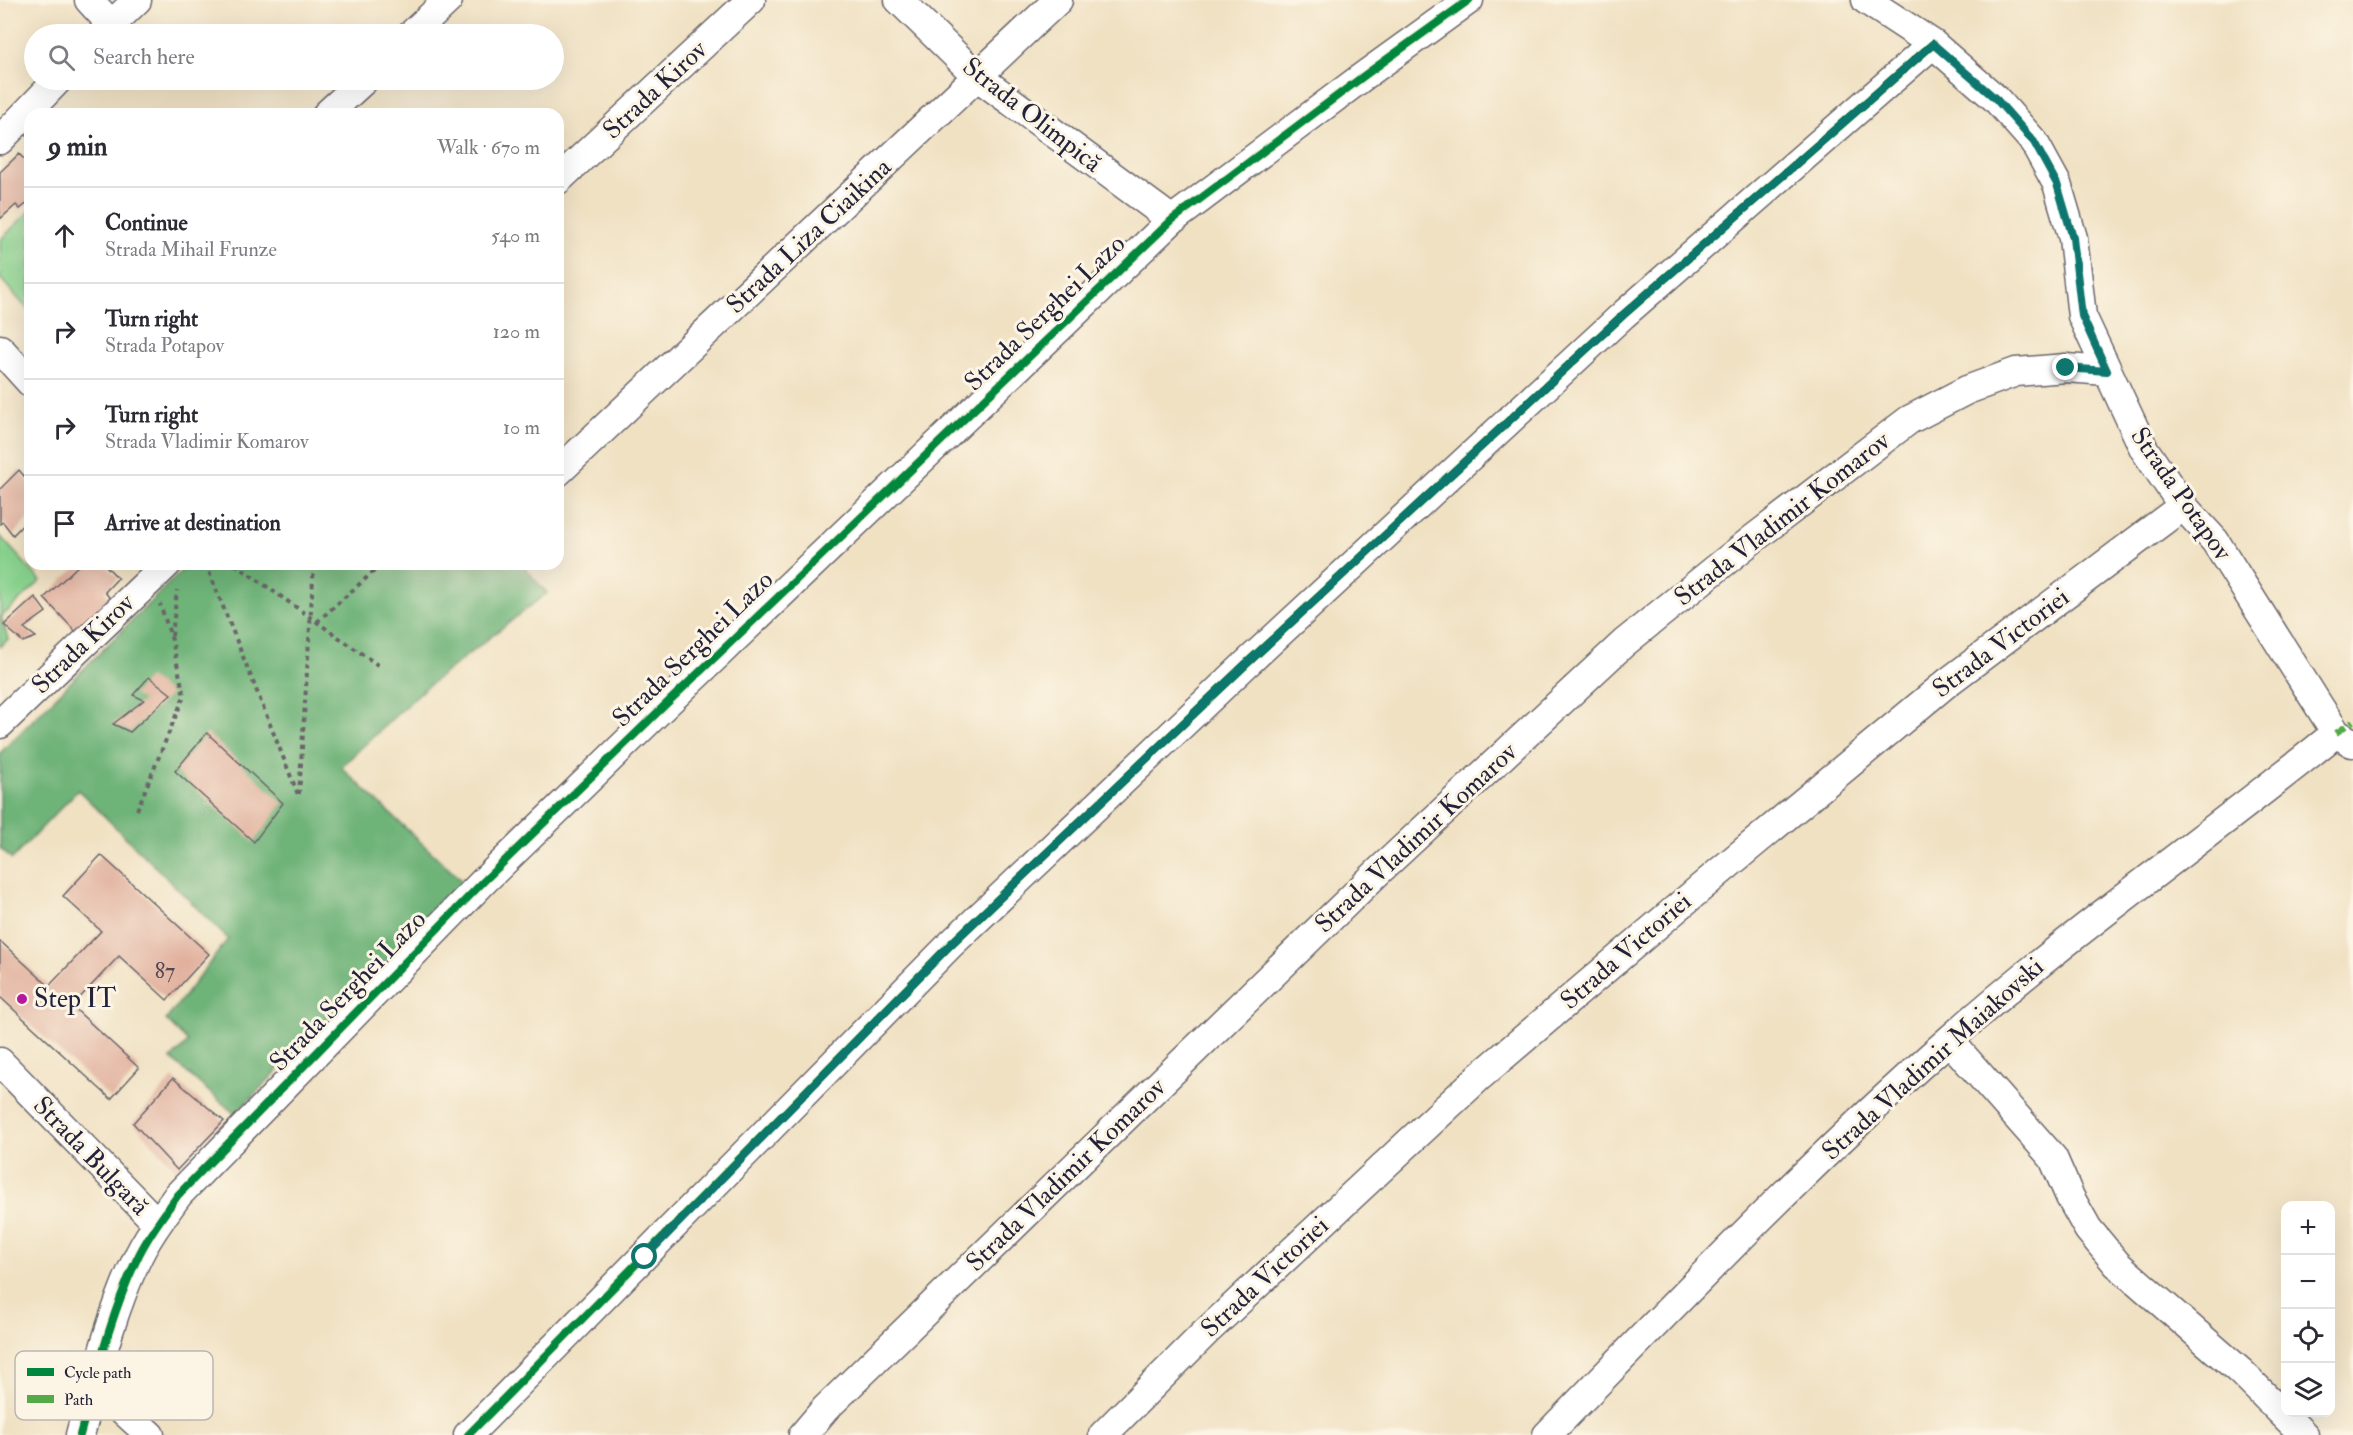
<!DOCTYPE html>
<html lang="en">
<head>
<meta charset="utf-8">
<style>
	:root { --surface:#fff; --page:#f2f2f3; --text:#2b2b33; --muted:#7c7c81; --line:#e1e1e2 }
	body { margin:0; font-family:"IM FELL Double Pica",serif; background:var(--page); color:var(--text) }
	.controls { position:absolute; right:18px; bottom:18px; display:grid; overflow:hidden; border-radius:12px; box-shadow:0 6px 24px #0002 }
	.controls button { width:54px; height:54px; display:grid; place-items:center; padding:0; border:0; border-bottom:2px solid var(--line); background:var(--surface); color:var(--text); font:30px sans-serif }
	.stop { position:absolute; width:18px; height:18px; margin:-14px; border:4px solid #0f766e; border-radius:50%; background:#fff }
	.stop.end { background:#0f766e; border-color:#fff; box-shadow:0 2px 6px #0008 }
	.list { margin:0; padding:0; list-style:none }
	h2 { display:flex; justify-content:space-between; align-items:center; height:78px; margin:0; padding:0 24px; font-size:26px }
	h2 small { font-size:20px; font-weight:400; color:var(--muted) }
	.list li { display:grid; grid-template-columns:39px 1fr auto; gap:18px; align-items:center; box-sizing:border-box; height:96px; padding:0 24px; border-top:2px solid var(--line) }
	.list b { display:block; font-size:22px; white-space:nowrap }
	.list p { margin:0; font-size:20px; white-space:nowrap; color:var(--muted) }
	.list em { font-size:20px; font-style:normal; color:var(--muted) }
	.icon { flex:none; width:33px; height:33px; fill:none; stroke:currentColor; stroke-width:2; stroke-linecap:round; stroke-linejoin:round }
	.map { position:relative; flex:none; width:2353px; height:1435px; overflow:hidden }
	.search { position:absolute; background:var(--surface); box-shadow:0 6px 24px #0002; left:24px; top:24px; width:540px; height:66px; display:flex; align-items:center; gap:15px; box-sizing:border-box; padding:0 21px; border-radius:33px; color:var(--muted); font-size:22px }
	.panel { position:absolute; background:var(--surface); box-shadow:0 6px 24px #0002; left:24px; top:108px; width:540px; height:462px; border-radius:18px }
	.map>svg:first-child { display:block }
	.green { fill:#88d18d; stroke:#557a64; stroke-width:1.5 }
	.forest { fill:#6eb378; stroke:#486a5a; stroke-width:1.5 }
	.building { fill:#e1b19e }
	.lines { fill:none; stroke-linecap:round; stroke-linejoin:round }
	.minor-casing { stroke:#6a656b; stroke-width:31 }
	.path { stroke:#6a656b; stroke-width:4; stroke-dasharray:4.5 4.5; stroke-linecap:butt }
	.minor { stroke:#fff; stroke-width:28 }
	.quiet { stroke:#53aa46; stroke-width:6; stroke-dasharray:12 6; stroke-linecap:butt }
	.cycleway-casing { stroke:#fcf5e5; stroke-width:11 }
	.cycleway { stroke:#00873e; stroke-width:8 }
	.route { stroke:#0f766e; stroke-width:8 }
	.poi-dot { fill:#b5179e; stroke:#fcf5e5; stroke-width:2 }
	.labels { text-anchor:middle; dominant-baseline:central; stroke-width:6; stroke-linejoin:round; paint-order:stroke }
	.number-label { font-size:22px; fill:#524654 }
	.street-label { font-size:26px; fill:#22223b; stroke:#fcf5e5 }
	.poi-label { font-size:26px; fill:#22223b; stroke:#fcf5e5; text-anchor:start }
	.key { fill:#fcf5e5; stroke:#bbb6b2; stroke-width:1.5 }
	.key-label { font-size:16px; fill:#22223b }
</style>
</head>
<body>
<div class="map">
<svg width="2353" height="1435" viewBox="0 0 2353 1435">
	<rect width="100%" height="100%" fill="#fcf5e5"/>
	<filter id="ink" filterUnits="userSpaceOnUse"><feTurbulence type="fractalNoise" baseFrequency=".0167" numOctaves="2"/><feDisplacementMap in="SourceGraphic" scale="12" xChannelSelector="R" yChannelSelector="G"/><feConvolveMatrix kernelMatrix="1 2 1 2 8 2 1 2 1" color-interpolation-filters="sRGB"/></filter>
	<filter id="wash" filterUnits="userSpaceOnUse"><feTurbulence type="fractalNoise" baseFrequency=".008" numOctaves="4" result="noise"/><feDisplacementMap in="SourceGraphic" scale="24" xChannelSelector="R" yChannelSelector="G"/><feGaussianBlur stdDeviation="1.35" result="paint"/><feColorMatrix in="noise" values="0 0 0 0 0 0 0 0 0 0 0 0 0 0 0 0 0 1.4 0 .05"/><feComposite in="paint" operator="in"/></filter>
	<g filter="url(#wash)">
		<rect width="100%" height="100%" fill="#f0e1c3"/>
		<!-- green -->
		<path class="green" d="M30 211V312L0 278V240Z
			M0 536 41 581 1 617 8 639 0 647Z"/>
		<!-- forest -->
		<path class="forest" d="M188 564H521L547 593 424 689 341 767 463 882 235 1114 171 1059 188 1042 166 1020 228 939 78 790 12 859 0 848V753Z"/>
		<g id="blocks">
			<!-- building -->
			<path class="building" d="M19 154 24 159 30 156V201L20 209 16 205 0 219V172Z
				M19 470 30 483V517L13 535 3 522 0 524V489Z
				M80 564H104L118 578 105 592 114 604 78 634 44 598Z
				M35 597 46 612 24 628 36 637 23 642 4 625Z
				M149 677 171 694 130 732 113 724 144 700 133 695Z
				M207 733 283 803 254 842 175 771Z
				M101 855 209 954 167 1000 119 956 72 1006 139 1068 111 1099 0 997V941L49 986 101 931 63 896Z
				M173 1078 224 1121 177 1170 133 1123Z"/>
		</g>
	</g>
	<g filter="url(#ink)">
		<use href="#blocks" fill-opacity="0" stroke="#6a656b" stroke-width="1.5"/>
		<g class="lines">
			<defs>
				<path id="minor" d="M89 0 111 24
					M899 0 978 77 1172 220
					M1866 0 1933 44 1996 99 2034 142 2057 184 2073 238 2082 316 2144 449 2183 506 2215 541 2336 733 2352 743
					M102 34 137 0
					M412 34 448 0
					M327 114 364 80
					M0 140 58 80
					M558 180 751 0
					M0 349 30 382
					M558 472 1058 0
					M0 724 167 564
					M1949 1040 2053 1158 2070 1197 2088 1229 2117 1264 2241 1372 2304 1435
					M0 1062 157 1223
					M94 1384 150 1435
					M80 1435C96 1377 110 1316 136 1261 147 1237 163 1216 178 1195L484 881 664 706 1172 220 1365 75 1469 0
					M468 1435 951 944 1245 665 1623 315 1933 44
					M803 1435 825 1409 1379 871 1624 643 1753 539 1909 420 1967 390 2016 372 2066 368 2107 371
					M1103 1435 1206 1332 1479 1077 1718 873 1948 682 2183 506
					M1547 1435C1678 1301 1808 1164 1949 1040 2072 931 2208 837 2336 733"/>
			</defs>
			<!-- minor casing -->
			<use href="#minor" class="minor-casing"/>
			<!-- path -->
			<path class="path" d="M206 564 299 797
				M235 564 379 666
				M317 622 382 564
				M172 636 177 590
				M299 794 314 564
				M137 810 184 696 172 640 160 604"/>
			<!-- minor -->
			<use href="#minor" class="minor"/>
			<!-- quiet -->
			<path class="quiet" d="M2336 733 2353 721"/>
			<defs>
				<path id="cycleway" d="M80 1435C96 1377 110 1316 136 1261 147 1237 163 1216 178 1195L484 881 664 706 1172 220 1365 75 1469 0
					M468 1435 951 944 1245 665 1623 315 1933 44"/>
			</defs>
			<!-- cycleway casing -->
			<use href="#cycleway" class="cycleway-casing"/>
			<!-- cycleway -->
			<use href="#cycleway" class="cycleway"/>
		</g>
	</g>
	<g class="lines" filter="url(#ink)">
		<!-- route -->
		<path class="route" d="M645 1257 951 944 1245 665 1623 315 1933 44 1996 99 2034 142 2057 184 2073 238 2082 316 2107 371 2066 368"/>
	</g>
	<!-- markers -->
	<circle class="poi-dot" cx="22" cy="999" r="6"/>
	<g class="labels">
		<!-- number labels -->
		<g class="number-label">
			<text x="165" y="971">87</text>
		</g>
		<!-- street labels -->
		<g class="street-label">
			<text transform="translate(655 90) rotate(-43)">Strada Kirov</text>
			<text transform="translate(1032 115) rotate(38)">Strada Olimpică</text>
			<text transform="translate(809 236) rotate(-43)">Strada Liza Ciaikina</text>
			<text transform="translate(1045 313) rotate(-44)">Strada Serghei Lazo</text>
			<text transform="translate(2181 494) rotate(55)">Strada Potapov</text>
			<text transform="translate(1782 519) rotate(-38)">Strada Vladimir Komarov</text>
			<text transform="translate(2001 643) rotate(-37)">Strada Victoriei</text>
			<text transform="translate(83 644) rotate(-44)">Strada Kirov</text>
			<text transform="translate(693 649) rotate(-44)">Strada Serghei Lazo</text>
			<text transform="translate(1416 838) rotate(-43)">Strada Vladimir Komarov</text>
			<text transform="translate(1626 951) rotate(-41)">Strada Victoriei</text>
			<text transform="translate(348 991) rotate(-46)">Strada Serghei Lazo</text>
			<text transform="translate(1933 1059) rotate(-42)">Strada Vladimir Maiakovski</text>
			<text transform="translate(91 1156) rotate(46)">Strada Bulgară</text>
			<text transform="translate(1066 1175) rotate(-44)">Strada Vladimir Komarov</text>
			<text transform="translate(1265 1277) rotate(-43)">Strada Victoriei</text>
		</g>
		<!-- poi labels -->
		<g class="poi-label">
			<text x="34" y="999">Step IT</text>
		</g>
	</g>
	<!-- legend -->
	<rect x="15" y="1351" width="198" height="69" rx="9" class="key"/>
	<rect x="27" y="1368" width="27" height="8" fill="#00873e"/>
	<rect x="27" y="1395" width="27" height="8" fill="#53aa46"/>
	<g class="key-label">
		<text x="64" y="1378">Cycle path</text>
		<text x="64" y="1405">Path</text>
	</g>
</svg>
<div class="controls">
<button>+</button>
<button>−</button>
<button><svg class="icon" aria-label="locate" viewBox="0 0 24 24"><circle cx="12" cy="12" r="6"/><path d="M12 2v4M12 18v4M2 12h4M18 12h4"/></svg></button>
<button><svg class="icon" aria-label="layers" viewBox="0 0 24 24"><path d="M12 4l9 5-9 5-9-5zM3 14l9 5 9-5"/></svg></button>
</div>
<div class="stop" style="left:645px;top:1257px"></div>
<div class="stop end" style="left:2066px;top:368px"></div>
<div class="search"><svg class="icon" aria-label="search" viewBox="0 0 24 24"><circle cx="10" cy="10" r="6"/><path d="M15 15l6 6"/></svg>Search here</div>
<section class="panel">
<h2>9 min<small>Walk · 670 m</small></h2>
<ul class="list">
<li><svg class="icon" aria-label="ahead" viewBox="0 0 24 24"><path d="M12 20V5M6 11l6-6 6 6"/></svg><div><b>Continue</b><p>Strada Mihail Frunze</p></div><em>540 m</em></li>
<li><svg class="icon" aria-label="right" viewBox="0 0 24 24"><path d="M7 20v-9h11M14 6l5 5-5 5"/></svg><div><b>Turn right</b><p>Strada Potapov</p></div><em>120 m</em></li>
<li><svg class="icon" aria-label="right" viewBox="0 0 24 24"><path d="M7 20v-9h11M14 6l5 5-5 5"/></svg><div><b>Turn right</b><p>Strada Vladimir Komarov</p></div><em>10 m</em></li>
<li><svg class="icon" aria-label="arrive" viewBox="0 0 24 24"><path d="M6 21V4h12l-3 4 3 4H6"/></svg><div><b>Arrive at destination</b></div></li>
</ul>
</section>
</div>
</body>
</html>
